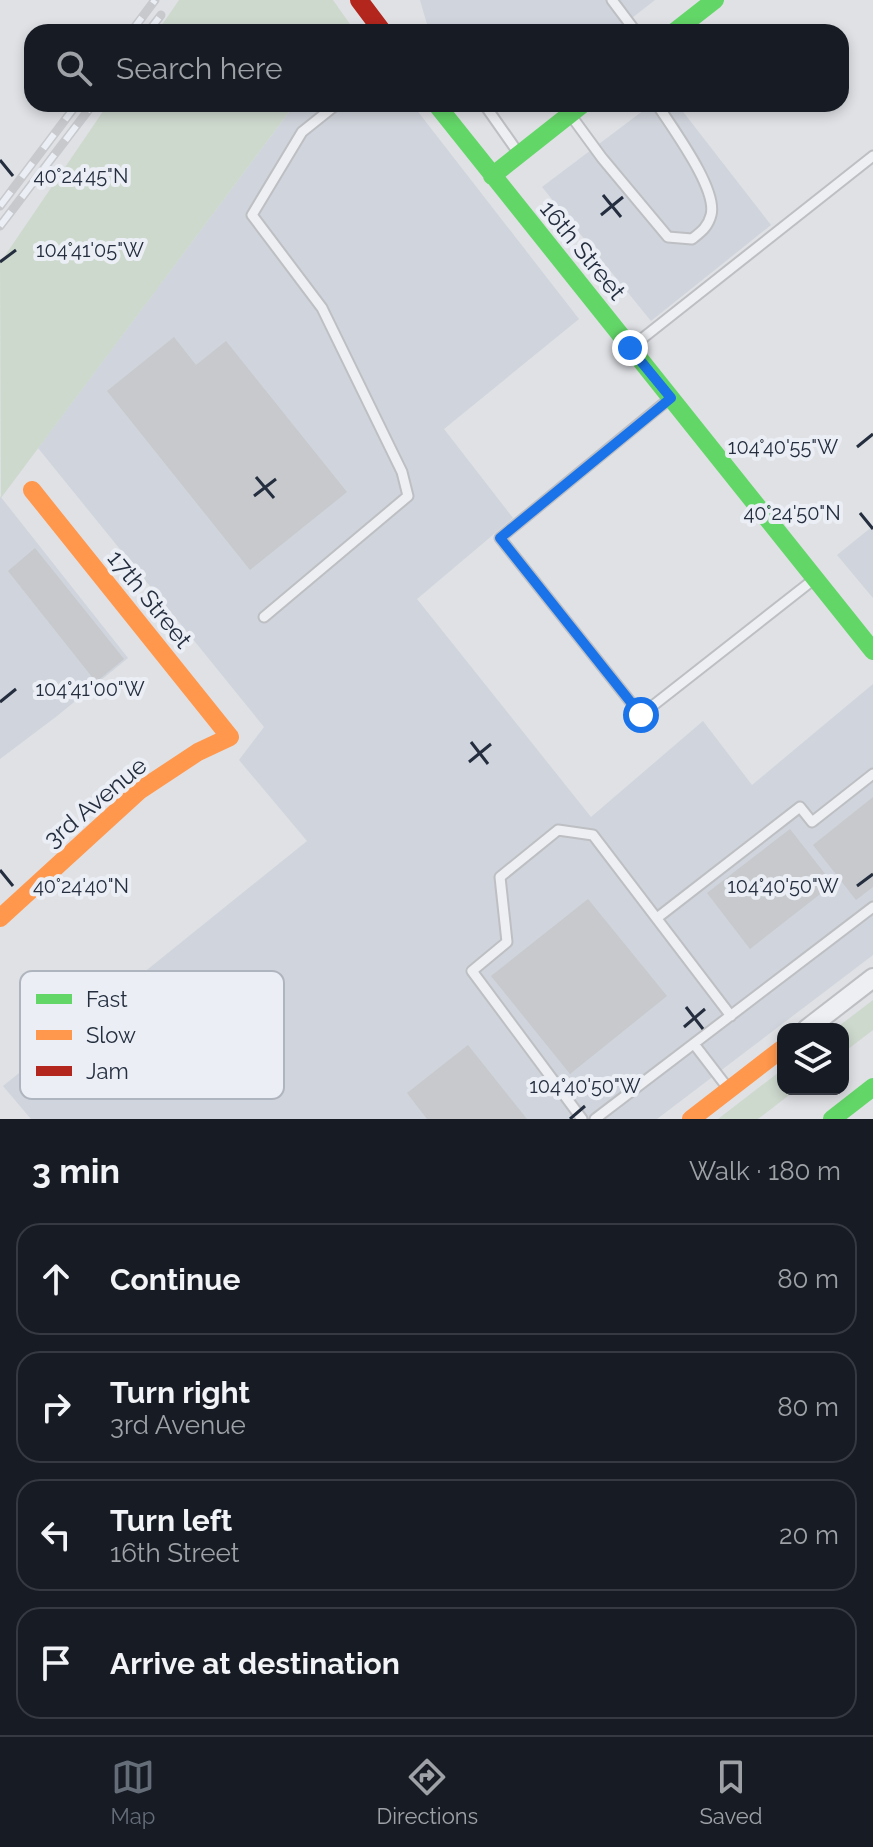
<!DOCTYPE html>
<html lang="en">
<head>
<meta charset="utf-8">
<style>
	:root { --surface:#171b24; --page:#242831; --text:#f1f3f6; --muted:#9ea1a6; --line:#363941; --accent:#656d79 }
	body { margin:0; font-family:Raleway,sans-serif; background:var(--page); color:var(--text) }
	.controls { position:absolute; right:24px; bottom:24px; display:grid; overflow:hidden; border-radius:16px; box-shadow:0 4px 12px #0003 }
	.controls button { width:72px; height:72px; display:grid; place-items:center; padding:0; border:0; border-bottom:2px solid var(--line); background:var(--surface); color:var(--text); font:40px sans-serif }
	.stop { position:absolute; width:24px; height:24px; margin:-18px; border:6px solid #1a73e8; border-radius:50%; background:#fff }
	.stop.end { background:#1a73e8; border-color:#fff; box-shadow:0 2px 8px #0008 }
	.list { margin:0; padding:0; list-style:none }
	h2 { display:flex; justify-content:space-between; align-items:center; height:104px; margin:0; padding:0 32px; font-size:34px }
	h2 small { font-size:26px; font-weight:400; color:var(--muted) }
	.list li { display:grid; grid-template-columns:52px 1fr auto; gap:24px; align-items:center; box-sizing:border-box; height:112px; margin:0 16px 16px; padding:0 16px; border:2px solid var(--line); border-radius:24px }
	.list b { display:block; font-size:30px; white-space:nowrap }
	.list p { margin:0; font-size:26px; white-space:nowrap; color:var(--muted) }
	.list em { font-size:26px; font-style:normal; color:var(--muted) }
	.icon { flex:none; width:44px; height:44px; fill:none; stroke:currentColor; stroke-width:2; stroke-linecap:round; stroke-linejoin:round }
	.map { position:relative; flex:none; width:873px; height:1119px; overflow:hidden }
	.search { position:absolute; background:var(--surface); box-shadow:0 4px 12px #0003; left:24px; right:24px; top:24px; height:88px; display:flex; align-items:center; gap:20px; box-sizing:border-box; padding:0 28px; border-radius:24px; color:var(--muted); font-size:30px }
	.sheet { height:616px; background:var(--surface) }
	nav { display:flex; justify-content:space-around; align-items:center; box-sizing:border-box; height:112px; border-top:2px solid var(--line); background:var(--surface); font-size:22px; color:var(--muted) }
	nav a { display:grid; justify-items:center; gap:4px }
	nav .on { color:var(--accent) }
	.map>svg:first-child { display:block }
	.built { fill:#d0d4dc }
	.green { fill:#ced9ce }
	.building { fill:#c7c9cd }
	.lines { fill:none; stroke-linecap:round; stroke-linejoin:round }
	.lane-casing { stroke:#bdbfc3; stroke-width:13 }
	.street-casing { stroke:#bdbfc3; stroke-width:22 }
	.lane { stroke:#eeeff2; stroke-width:9 }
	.street { stroke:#eeeff2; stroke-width:18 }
	.fast { stroke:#63d668; stroke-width:18 }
	.slow { stroke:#ff974d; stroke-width:18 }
	.jam { stroke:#b3261e; stroke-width:18 }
	.rail-casing { stroke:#c7c9cd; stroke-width:9 }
	.rail { stroke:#ebeff5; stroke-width:6; stroke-dasharray:18; stroke-linecap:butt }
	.route { stroke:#1a73e8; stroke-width:10 }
	.ticks { fill:none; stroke:#242e3f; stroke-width:3 }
	.labels { text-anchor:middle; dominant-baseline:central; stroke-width:8; stroke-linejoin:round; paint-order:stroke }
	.street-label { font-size:24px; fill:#242e3f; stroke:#ebeff5 }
	.key { fill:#ebeff5; stroke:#afb5be; stroke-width:2 }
	.key-label { font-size:22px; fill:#242e3f }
	.ticks-label { font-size:20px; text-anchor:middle; fill:#242e3f; stroke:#ebeff5; stroke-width:8; stroke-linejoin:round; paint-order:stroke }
</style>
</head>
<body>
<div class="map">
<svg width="873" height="1119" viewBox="0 0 873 1119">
	<rect width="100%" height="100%" fill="#dfe1e5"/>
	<!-- built -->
	<path class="built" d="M420 0H655L614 32H434L427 24Z
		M295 104H412L579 319 444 429 513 518 417 599 591 817 703 721 752 785 873 684V955L657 1119H31L3 1086 307 841 239 760 264 727 38 448Z
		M652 104H677L771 225 651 321 542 187Z
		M0 496 128 658 57 716 0 759Z
		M873 526V598L837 555Z"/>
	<!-- green -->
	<path class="green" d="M179 0H333L352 27 349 32H157Z
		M108 104H295L1 498 0 263Z
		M873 1000V1030L843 1053V1029H835Z
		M783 1069V1089H797L758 1119H718Z"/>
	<!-- building -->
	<path class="building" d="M174 337 196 365 226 341 347 492 250 570 107 391Z
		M35 548 124 659 96 682 8 571Z
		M873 797V887L856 900 813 845Z
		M790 829 833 884 750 949 707 893Z
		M588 899 667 996 570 1074 491 976Z
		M468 1045 527 1119H427L407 1093Z"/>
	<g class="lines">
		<defs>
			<path id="lane" d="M612 0 636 32
				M512 32H528
				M484 104 517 151
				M572 117 602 158 668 237 692 239C701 232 708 227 711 215 718 189 672 128 657 104
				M634 345 873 156
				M668 400 500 538 641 715 813 580
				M264 617 408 496 402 472 322 308 252 215 302 132 337 104
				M657 918 800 807 812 822 873 774
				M694 1044 727 1087
				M582 1119 472 971 507 942 500 877 558 830 593 835 731 1016
				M595 1119 873 907"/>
			<path id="street" d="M807 1029 873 978"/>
		</defs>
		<!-- lane casing -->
		<use href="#lane" class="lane-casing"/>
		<!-- street casing -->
		<use href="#street" class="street-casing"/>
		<!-- lane -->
		<use href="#lane" class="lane"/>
		<!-- street -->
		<use href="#street" class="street"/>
		<!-- fast -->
		<path class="fast" d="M674 32 715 0
			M436 104 873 651
			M492 176 583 104
			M832 1119 873 1087"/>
		<!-- slow -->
		<path class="slow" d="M0 918 139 791 198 752 230 737 32 490
			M691 1119 783 1048"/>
		<!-- jam -->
		<path class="jam" d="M359 0 383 32"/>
		<defs>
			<path id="rail" d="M131 32 155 0
				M148 32 161 15
				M0 206 77 104
				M0 226 93 104"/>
		</defs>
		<!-- rail casing -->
		<use href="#rail" class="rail-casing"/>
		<!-- rail -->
		<use href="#rail" class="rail"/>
	</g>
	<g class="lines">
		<!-- route -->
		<path class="route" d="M630 348 671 398 500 538 641 715"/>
	</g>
	<!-- ticks -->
	<path class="ticks" d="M0 160 13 176M603 195 621 217M601 215 623 197M0 262 16 250M857 447 873 434M256 477 274 498M254 496 276 479M860 513 873 529M0 702 16 689M471 742 488 764M469 762 491 744M0 870 13 886M857 886 873 874M686 1007 703 1029M684 1027 705 1009M570 1119 585 1106"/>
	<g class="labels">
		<!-- street labels -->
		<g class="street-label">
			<text transform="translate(583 250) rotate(51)">16th Street</text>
			<text transform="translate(150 599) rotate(51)">17th Street</text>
			<text transform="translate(95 802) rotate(-40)">3rd Avenue</text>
		</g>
	</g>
	<!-- legend -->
	<rect x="20" y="971" width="264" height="128" rx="12" class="key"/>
	<rect x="36" y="994" width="36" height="10" fill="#63d668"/>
	<rect x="36" y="1030" width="36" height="10" fill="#ff974d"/>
	<rect x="36" y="1066" width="36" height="10" fill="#b3261e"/>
	<g class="key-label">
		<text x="86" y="1007">Fast</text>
		<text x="86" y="1043">Slow</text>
		<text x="86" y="1079">Jam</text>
	</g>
	<g class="ticks-label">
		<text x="81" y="183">40°24'45"N</text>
		<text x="90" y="257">104°41'05"W</text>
		<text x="783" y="454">104°40'55"W</text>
		<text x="792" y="520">40°24'50"N</text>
		<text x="90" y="696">104°41'00"W</text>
		<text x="81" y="893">40°24'40"N</text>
		<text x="783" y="893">104°40'50"W</text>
		<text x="585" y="1093">104°40'50"W</text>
	</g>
</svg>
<div class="controls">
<button><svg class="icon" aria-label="layers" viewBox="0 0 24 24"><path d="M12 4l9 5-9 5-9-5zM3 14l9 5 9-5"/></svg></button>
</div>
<div class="stop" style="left:641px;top:715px"></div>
<div class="stop end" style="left:630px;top:348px"></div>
<div class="search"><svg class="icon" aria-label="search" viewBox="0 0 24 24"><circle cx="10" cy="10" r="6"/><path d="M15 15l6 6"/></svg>Search here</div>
</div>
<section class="sheet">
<h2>3 min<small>Walk · 180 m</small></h2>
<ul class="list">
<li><svg class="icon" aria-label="ahead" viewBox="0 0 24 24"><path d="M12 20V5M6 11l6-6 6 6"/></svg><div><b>Continue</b></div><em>80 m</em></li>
<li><svg class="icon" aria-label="right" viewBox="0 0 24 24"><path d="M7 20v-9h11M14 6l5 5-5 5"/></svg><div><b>Turn right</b><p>3rd Avenue</p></div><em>80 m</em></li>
<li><svg class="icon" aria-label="left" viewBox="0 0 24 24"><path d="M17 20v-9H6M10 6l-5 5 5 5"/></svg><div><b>Turn left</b><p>16th Street</p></div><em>20 m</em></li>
<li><svg class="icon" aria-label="arrive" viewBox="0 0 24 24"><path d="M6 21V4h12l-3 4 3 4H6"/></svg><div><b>Arrive at destination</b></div></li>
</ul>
</section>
<nav>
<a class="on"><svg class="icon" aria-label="map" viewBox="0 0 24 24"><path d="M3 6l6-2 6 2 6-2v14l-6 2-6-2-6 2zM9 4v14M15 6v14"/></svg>Map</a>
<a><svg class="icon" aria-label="directions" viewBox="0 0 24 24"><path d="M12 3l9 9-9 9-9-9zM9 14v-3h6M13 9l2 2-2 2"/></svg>Directions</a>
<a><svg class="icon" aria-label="saved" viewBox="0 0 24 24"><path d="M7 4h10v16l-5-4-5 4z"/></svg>Saved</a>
</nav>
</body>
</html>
